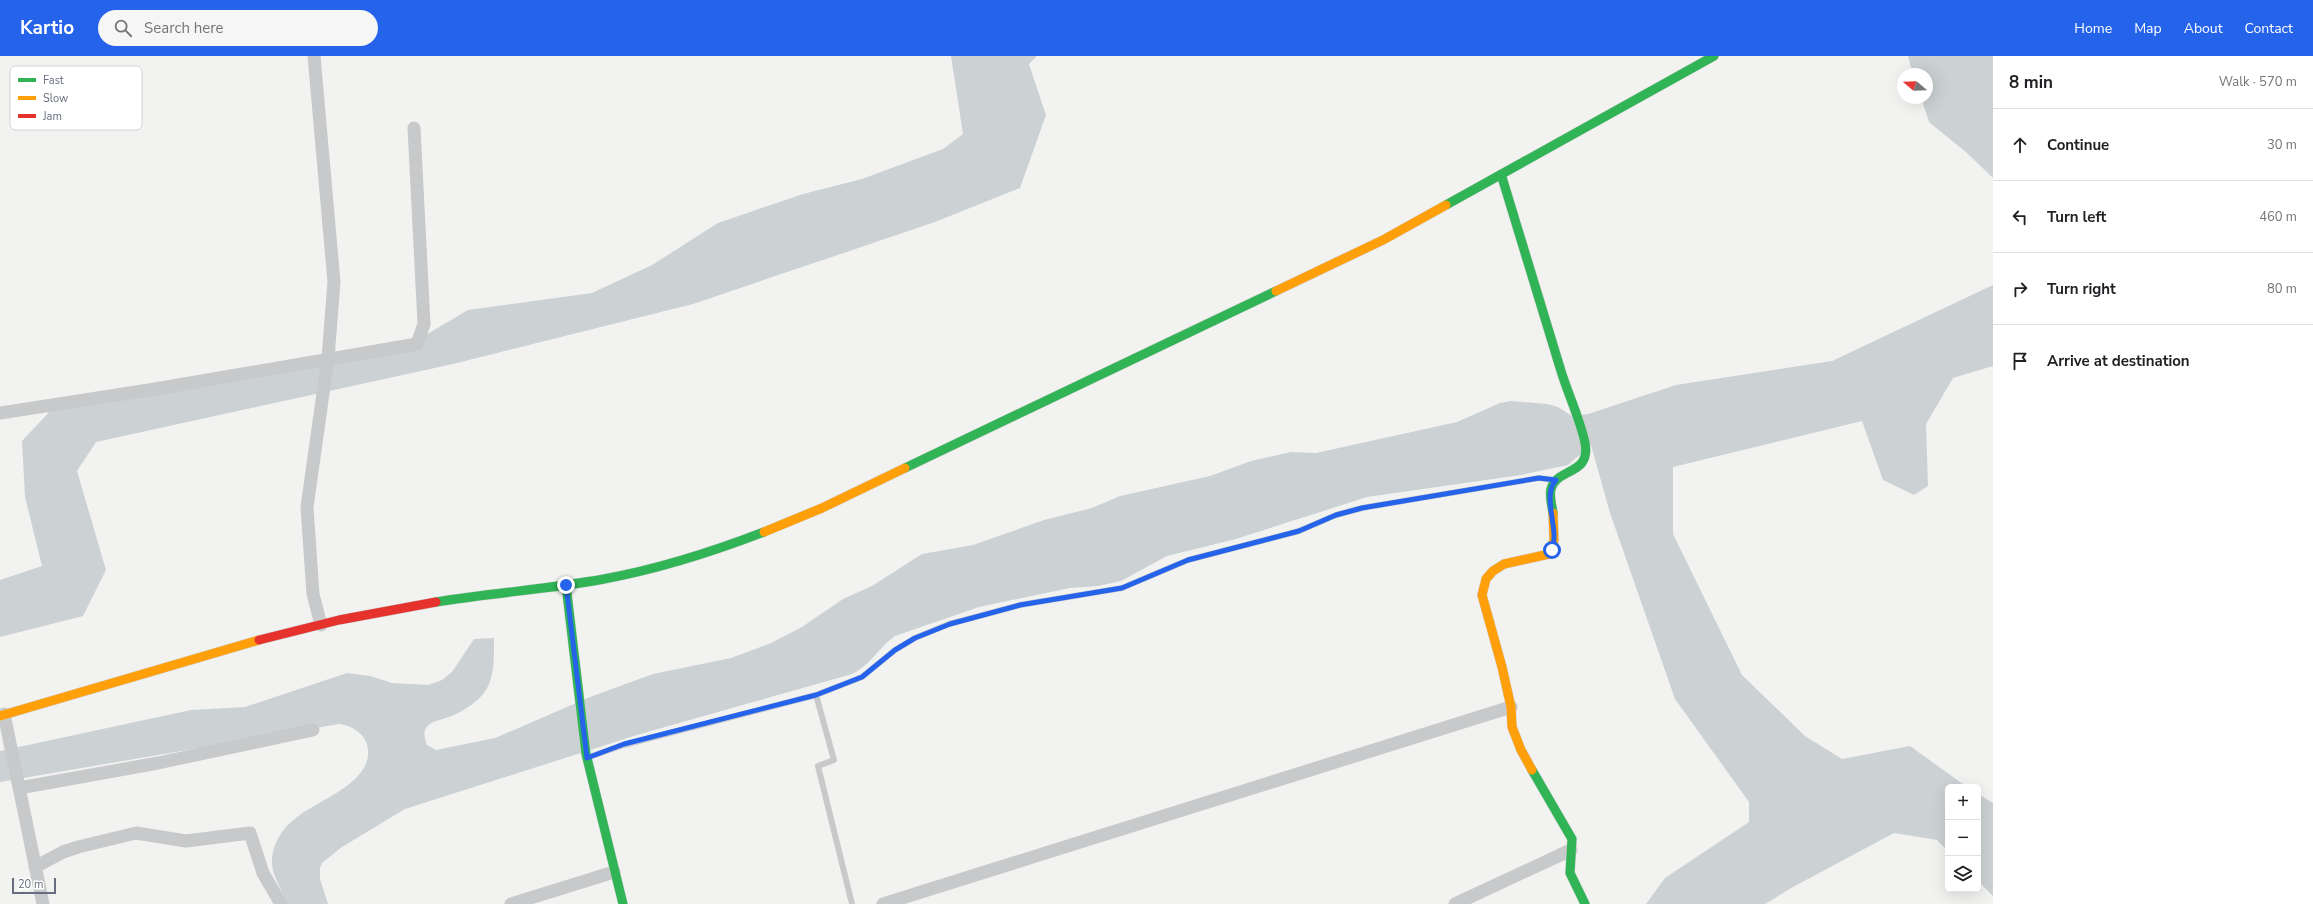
<!DOCTYPE html>
<html lang="en">
<head>
<meta charset="utf-8">
<style>
	:root { --surface:#fff; --page:#f6f6f6; --text:#202124; --muted:#757577; --line:#e0e0e0; --accent:#2563eb }
	body { margin:0; font-family:"Nunito Sans",sans-serif; background:var(--page); color:var(--text) }
	.controls { position:absolute; right:12px; bottom:12px; display:grid; overflow:hidden; border-radius:6px; box-shadow:0 4px 16px #0002 }
	.controls button { width:36px; height:36px; display:grid; place-items:center; padding:0; border:0; border-bottom:1px solid var(--line); background:var(--surface); color:var(--text); font:20px sans-serif }
	.compass { position:absolute; left:1897px; top:12px; width:36px; height:36px; border-radius:50%; background:var(--surface); box-shadow:0 4px 16px #0002; rotate:289deg }
	.scale { position:absolute; left:12px; bottom:10px; width:44px; box-sizing:border-box; padding-left:4px; border:2px solid #656d7e; border-top:0; font-size:11px; line-height:14px; white-space:nowrap; color:#656d7e; -webkit-text-stroke:3px #fff; paint-order:stroke }
	.stop { position:absolute; width:12px; height:12px; margin:-9px; border:3px solid #2563eb; border-radius:50%; background:#fff }
	.stop.end { background:#2563eb; border-color:#fff; box-shadow:0 1px 4px #0008 }
	.list { margin:0; padding:0; list-style:none }
	h2 { display:flex; justify-content:space-between; align-items:center; height:52px; margin:0; padding:0 16px; font-size:17px }
	h2 small { font-size:13px; font-weight:400; color:var(--muted) }
	.list li { display:grid; grid-template-columns:26px 1fr auto; gap:12px; align-items:center; box-sizing:border-box; height:72px; padding:0 16px; border-top:1px solid var(--line) }
	.list b { display:block; font-size:15px; white-space:nowrap }
	.list em { font-size:13px; font-style:normal; color:var(--muted) }
	.icon { flex:none; width:22px; height:22px; fill:none; stroke:currentColor; stroke-width:2; stroke-linecap:round; stroke-linejoin:round }
	.map { position:relative; flex:none; width:1993px; height:848px; overflow:hidden }
	header { display:flex; align-items:center; gap:24px; box-sizing:border-box; height:56px; padding:0 20px; background:var(--accent); color:#fff }
	header strong { font-size:19px }
	nav { display:flex; gap:22px; margin-inline-start:auto; font-size:14px }
	.search { width:280px; height:36px; background:var(--page); display:flex; align-items:center; gap:10px; box-sizing:border-box; padding:0 14px; border-radius:22px; color:var(--muted); font-size:15px }
	main { display:flex }
	aside { flex:1; background:var(--surface) }
	.map>svg:first-child { display:block }
	.water { fill:#ccd1d4 }
	.lines { fill:none; stroke-linecap:round; stroke-linejoin:round }
	.fast-casing { stroke:#d0d0d0; stroke-width:10 }
	.slow-casing { stroke:#d0d0d0; stroke-width:10 }
	.jam-casing { stroke:#d0d0d0; stroke-width:10 }
	.lane { stroke:#c8c9ca; stroke-width:6 }
	.street { stroke:#c8c9ca; stroke-width:13 }
	.fast { stroke:#30b455; stroke-width:9 }
	.slow { stroke:#ff9f0a; stroke-width:9 }
	.jam { stroke:#e5322d; stroke-width:9 }
	.route { stroke:#2563eb; stroke-width:5 }
	.key { fill:#fff; stroke:#d1d3d8; stroke-width:1 }
	.key-label { font-size:11px; fill:#656d7e }
</style>
</head>
<body>
<header>
<strong>Kartio</strong>
<div class="search"><svg class="icon" aria-label="search" viewBox="0 0 24 24"><circle cx="10" cy="10" r="6"/><path d="M15 15l6 6"/></svg>Search here</div>
<nav><a>Home</a><a>Map</a><a>About</a><a>Contact</a></nav>
</header>
<main>
<div class="map">
<svg width="1993" height="848" viewBox="0 0 1993 848">
	<rect width="100%" height="100%" fill="#f2f3f1"/>
	<!-- water -->
	<path class="water" d="M951 0H1037L1029 8 1046 59 1020 132 935 166 693 248 453 308 96 386 77 415 106 514 83 560 0 581V524L42 510 25 441 22 385 54 351 407 290 468 254 592 237 652 209 718 167 803 138 862 123 943 93 963 78Z
		M1908 0H1993V122L1967 97 1929 66 1921 42H1927V18H1913Z
		M1993 229V310L1953 322 1926 368 1928 430 1914 439 1883 424 1862 365 1673 411V478L1742 619 1805 680 1842 703 1910 690 1967 731H1948V795L1937 784 1894 777 1793 831 1765 848H1646L1665 822 1749 766V746L1675 643 1610 457 1591 389 1568 409 1521 419 1367 441 1236 483 1167 500 1121 525 1098 530 1070 532 979 551 895 580C879 591 871 609 852 618L637 679 405 753 342 791 322 807 320 812V823L328 848H287C281 830 268 816 273 796 283 754 331 748 357 721 378 699 368 672 339 668L0 726V695L191 654 245 651 347 617 370 620 392 627 428 629 442 624 452 616 474 583 494 582C494 599 495 620 486 634 480 644 465 654 454 659 439 666 417 664 427 689L436 694 495 682 590 641 653 618 731 602 769 588 802 571 843 543 872 530 922 498 973 489 1044 464 1092 452 1120 440 1210 420 1251 405 1291 396 1316 397 1457 366 1500 347 1511 345 1547 348 1558 351 1572 360 1588 358 1676 329 1832 305Z
		M1978 738 1993 747V840L1978 825Z"/>
	<g class="lines">
		<defs>
			<path id="fast" d="M1501 118C1521 184 1541 249 1561 315 1568 338 1580 363 1585 387 1591 420 1557 411 1551 433 1549 440 1552 450 1553 457
				M1446 149 1714 0
				M905 412 1276 235
				M566 529 586 698 623 848
				M436 546C492 537 549 533 604 523 659 513 712 496 764 476
				M1532 714 1572 783 1570 817 1585 848"/>
			<path id="slow" d="M1276 235 1383 184 1446 149
				M764 476 822 452 905 412
				M0 660 259 584
				M1532 714 1521 694 1512 671 1511 651 1502 611 1482 539 1486 523 1493 515 1504 508 1549 498 1554 484 1553 457"/>
			<path id="jam" d="M259 584 339 564 436 546"/>
		</defs>
		<!-- fast casing -->
		<use href="#fast" class="fast-casing"/>
		<!-- slow casing -->
		<use href="#slow" class="slow-casing"/>
		<!-- jam casing -->
		<use href="#jam" class="jam-casing"/>
		<!-- lane -->
		<path class="lane" d="M816 639 834 704 818 710 852 848
			M589 701 624 689 816 639 862 621 895 594 915 582 949 568 1020 549 1122 532 1188 504 1299 475 1336 459 1362 452 1539 422 1554 424"/>
		<!-- street -->
		<path class="street" d="M314 0 334 226 328 302 307 451 313 538 321 569
			M0 357 149 334 417 288 424 268 414 72
			M4 658 43 848
			M19 732 158 707 313 674
			M35 811 63 796 78 791 136 777 186 785 250 777 263 817 281 848
			M511 848 614 816
			M883 848 1511 651
			M1455 848 1571 794"/>
		<!-- fast -->
		<use href="#fast" class="fast"/>
		<!-- slow -->
		<use href="#slow" class="slow"/>
		<!-- jam -->
		<use href="#jam" class="jam"/>
	</g>
	<g class="lines">
		<!-- route -->
		<path class="route" d="M566 529 587 702 624 688 816 639 862 621 895 594 915 582 950 568 1020 549 1122 532 1188 504 1299 475 1336 459 1362 452 1539 422 1556 424C1541 440 1560 473 1552 494"/>
	</g>
	<!-- legend -->
	<rect x="10" y="10" width="132" height="64" rx="6" class="key"/>
	<rect x="18" y="22" width="18" height="4" fill="#30b455"/>
	<rect x="18" y="40" width="18" height="4" fill="#ff9f0a"/>
	<rect x="18" y="58" width="18" height="4" fill="#e5322d"/>
	<g class="key-label">
		<text x="43" y="28">Fast</text>
		<text x="43" y="46">Slow</text>
		<text x="43" y="64">Jam</text>
	</g>
</svg>
<div class="controls">
<button>+</button>
<button>−</button>
<button><svg class="icon" aria-label="layers" viewBox="0 0 24 24"><path d="M12 4l9 5-9 5-9-5zM3 14l9 5 9-5"/></svg></button>
</div>
<svg class="compass" viewBox="-18 -18 36 36"><path d="M0-13l5 13h-10z" fill="#e53935"/><path d="M0 13l5-13h-10z" fill="#757577"/></svg>
<div class="scale">20 m</div>
<div class="stop" style="left:1552px;top:494px"></div>
<div class="stop end" style="left:566px;top:529px"></div>
</div>
<aside>
<h2>8 min<small>Walk · 570 m</small></h2>
<ul class="list">
<li><svg class="icon" aria-label="ahead" viewBox="0 0 24 24"><path d="M12 20V5M6 11l6-6 6 6"/></svg><div><b>Continue</b></div><em>30 m</em></li>
<li><svg class="icon" aria-label="left" viewBox="0 0 24 24"><path d="M17 20v-9H6M10 6l-5 5 5 5"/></svg><div><b>Turn left</b></div><em>460 m</em></li>
<li><svg class="icon" aria-label="right" viewBox="0 0 24 24"><path d="M7 20v-9h11M14 6l5 5-5 5"/></svg><div><b>Turn right</b></div><em>80 m</em></li>
<li><svg class="icon" aria-label="arrive" viewBox="0 0 24 24"><path d="M6 21V4h12l-3 4 3 4H6"/></svg><div><b>Arrive at destination</b></div></li>
</ul>
</aside>
</main>
</body>
</html>
